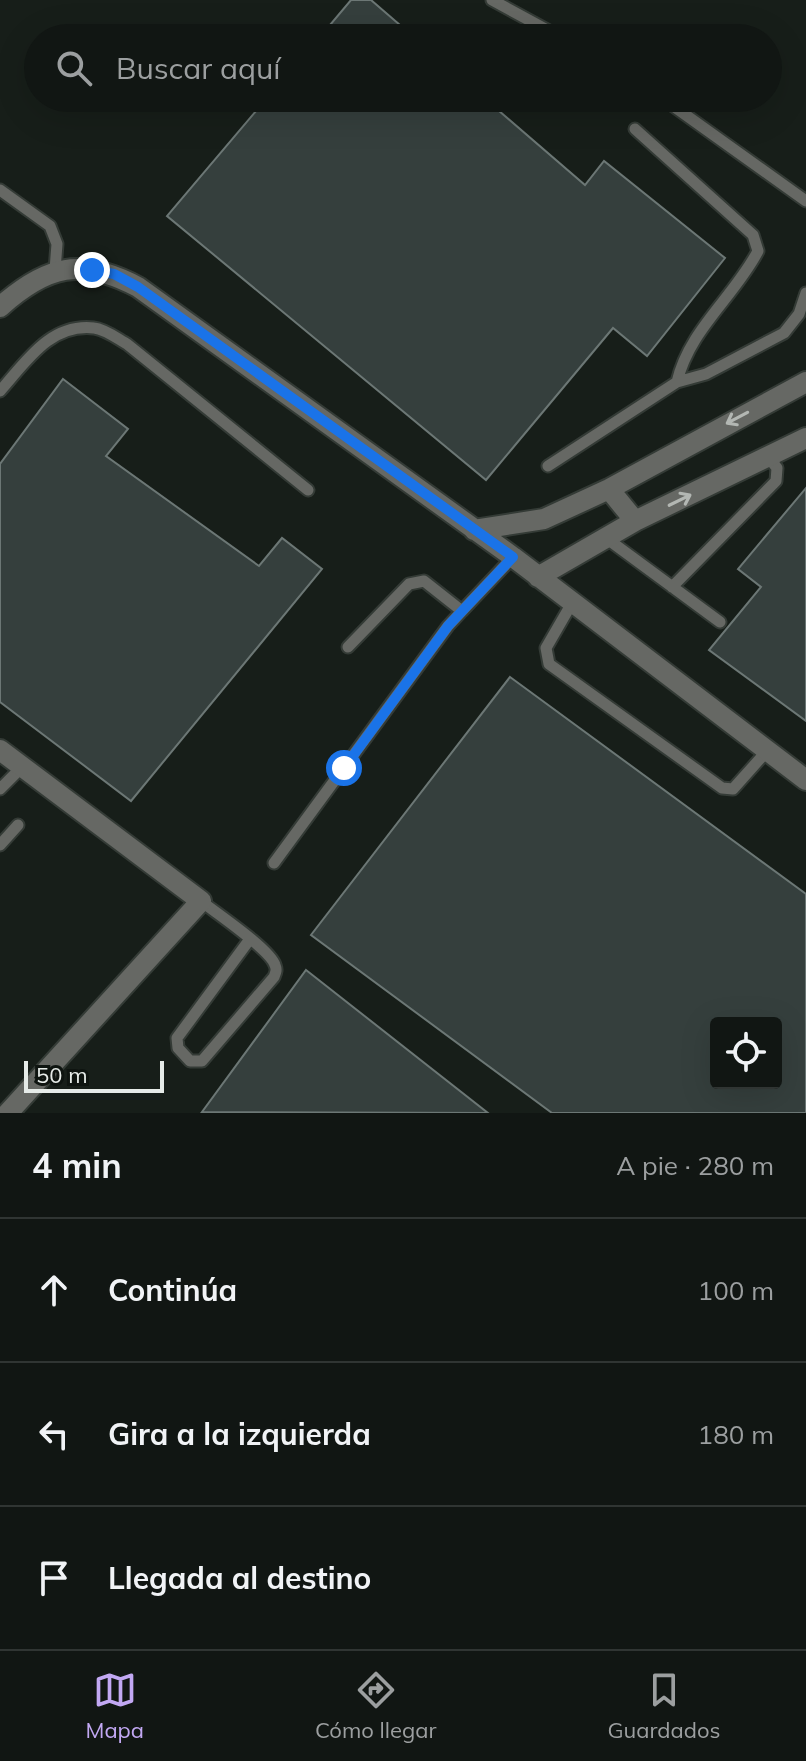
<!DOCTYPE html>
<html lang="es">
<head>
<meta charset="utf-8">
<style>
	:root { --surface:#111613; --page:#1a1f1c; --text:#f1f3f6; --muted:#9c9fa0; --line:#303533; --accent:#c2a8f3 }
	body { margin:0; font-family:Mulish,sans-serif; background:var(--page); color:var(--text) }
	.controls { position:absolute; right:24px; bottom:24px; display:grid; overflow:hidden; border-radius:8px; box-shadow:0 8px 32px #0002 }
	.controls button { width:72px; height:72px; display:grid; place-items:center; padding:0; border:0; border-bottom:2px solid var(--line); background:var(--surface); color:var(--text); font:40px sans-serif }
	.scale { position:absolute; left:24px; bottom:20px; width:140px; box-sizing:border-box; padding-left:8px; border:4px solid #e6ebe8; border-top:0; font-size:22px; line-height:28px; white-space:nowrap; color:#e6ebe8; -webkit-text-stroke:6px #0e1410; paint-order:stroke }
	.stop { position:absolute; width:24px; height:24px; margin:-18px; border:6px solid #1a73e8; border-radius:50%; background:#fff }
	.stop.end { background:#1a73e8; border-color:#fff; box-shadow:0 2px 8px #0008 }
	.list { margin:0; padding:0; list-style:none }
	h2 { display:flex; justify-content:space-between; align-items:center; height:104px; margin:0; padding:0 32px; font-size:34px }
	h2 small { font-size:26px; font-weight:400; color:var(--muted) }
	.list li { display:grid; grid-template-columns:52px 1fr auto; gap:24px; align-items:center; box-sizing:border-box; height:144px; padding:0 32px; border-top:2px solid var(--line) }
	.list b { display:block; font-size:30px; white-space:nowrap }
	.list em { font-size:26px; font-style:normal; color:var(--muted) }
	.icon { flex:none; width:44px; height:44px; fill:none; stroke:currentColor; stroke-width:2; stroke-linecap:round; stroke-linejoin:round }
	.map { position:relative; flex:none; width:806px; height:1113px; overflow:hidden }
	.search { position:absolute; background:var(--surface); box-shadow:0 8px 32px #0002; left:24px; right:24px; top:24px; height:88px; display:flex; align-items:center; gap:20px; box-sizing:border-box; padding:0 28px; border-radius:44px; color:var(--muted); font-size:30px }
	.sheet { height:536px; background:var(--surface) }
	nav { display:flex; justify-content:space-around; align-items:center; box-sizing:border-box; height:112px; border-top:2px solid var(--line); background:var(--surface); font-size:22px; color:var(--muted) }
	nav a { display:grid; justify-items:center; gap:4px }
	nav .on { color:var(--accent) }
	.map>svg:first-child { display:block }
	.building { fill:#353f3d; stroke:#6c7775; stroke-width:2; fill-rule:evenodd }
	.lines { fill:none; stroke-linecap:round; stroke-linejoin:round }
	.lane-casing { stroke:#343b36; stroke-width:15 }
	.street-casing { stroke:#343b36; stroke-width:24 }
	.lane { stroke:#666864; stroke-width:11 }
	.street { stroke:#666864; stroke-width:20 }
	.oneway { stroke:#b3b7b3 }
	.route { stroke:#1a73e8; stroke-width:10 }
</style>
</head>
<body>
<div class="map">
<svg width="806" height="1113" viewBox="0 0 806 1113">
	<rect width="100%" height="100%" fill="#171e19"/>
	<!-- building -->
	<path class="building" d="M351 0H371L415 38H319Z
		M267 98H484L585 185 604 161 725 258 647 356 613 328 486 480 167 216Z
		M63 379 128 429 106 456 259 566 282 538 322 569 131 801 0 702V464Z
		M806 488V721L709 650 761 587 738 569Z
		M510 677 806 894V1113H552L311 935ZM716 1023H776V1083H716Z
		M306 970 488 1113 202 1112Z"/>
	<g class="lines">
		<defs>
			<path id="lane" d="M492 0 562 38
				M662 98 806 201
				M635 129 753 235 758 251C734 297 689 330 677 382L706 374 784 333 799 314 806 293
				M0 190 50 226 57 244 55 270
				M0 391C26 362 50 323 94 328 105 329 118 339 127 344L308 490
				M548 466 677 382
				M606 538 720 622
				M672 587 776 481 777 468 769 458
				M572 603 546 648 549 664 722 788 733 789 767 751
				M348 647 409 584 424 581 462 611 513 557
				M0 789 22 767
				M0 845 18 825
				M274 863 448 626 462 611
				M201 901C216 913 270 949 275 965 277 970 276 972 274 977L202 1061H190L178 1048 177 1038 250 939"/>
			<path id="street" d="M0 307C47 265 81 257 138 287L513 557 806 780
				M609 489 635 521
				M474 530 544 519 609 489 806 382
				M538 577 635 521 806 438
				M0 750 201 901 8 1113"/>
		</defs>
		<!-- lane casing -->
		<use href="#lane" class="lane-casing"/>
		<!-- street casing -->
		<use href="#street" class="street-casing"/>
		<!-- lane -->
		<use href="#lane" class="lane"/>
		<!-- street -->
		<use href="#street" class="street"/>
	</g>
	<!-- one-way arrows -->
	<defs><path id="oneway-shaft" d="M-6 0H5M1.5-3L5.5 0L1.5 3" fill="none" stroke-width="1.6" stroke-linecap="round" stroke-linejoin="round" transform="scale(2)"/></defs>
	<g class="oneway">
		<use href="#oneway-shaft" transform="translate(737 418) rotate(152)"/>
		<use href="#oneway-shaft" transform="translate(680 500) rotate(-26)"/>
	</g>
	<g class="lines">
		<!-- route -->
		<path class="route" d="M92 270 114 274 138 287 513 557 448 626 344 768"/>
	</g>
</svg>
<div class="controls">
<button><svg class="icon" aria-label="locate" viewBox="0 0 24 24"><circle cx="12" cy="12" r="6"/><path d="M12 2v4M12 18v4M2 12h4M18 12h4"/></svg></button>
</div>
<div class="scale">50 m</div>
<div class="stop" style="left:344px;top:768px"></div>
<div class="stop end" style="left:92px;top:270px"></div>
<div class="search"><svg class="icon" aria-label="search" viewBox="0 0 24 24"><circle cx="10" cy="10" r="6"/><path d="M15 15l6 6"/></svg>Buscar aquí</div>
</div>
<section class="sheet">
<h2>4 min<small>A pie · 280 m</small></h2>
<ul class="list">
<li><svg class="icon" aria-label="ahead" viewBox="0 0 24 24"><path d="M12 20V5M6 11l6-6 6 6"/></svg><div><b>Continúa</b></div><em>100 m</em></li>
<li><svg class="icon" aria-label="left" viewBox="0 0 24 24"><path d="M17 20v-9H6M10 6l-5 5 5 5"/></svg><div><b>Gira a la izquierda</b></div><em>180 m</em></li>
<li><svg class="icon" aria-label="arrive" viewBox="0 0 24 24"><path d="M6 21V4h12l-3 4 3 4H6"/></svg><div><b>Llegada al destino</b></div></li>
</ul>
</section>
<nav>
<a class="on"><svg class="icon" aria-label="map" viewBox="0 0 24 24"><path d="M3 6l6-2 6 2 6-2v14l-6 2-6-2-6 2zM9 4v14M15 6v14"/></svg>Mapa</a>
<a><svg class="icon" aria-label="directions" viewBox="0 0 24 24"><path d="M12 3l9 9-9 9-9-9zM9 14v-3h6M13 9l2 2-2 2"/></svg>Cómo llegar</a>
<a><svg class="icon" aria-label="saved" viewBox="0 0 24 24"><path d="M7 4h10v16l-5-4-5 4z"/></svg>Guardados</a>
</nav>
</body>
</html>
